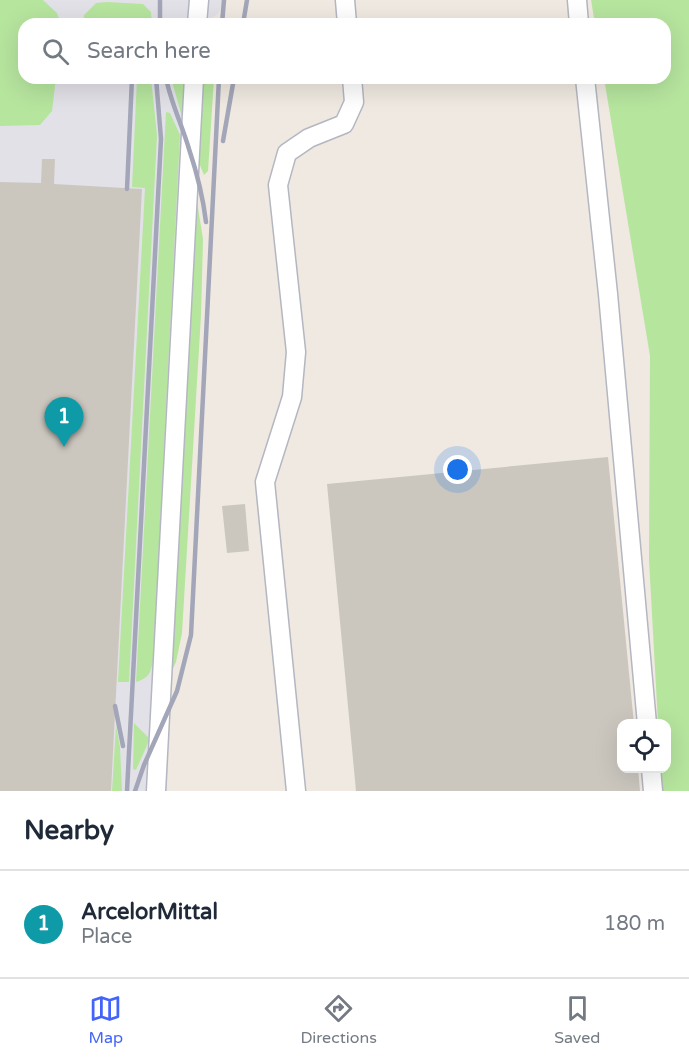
<!DOCTYPE html>
<html lang="en">
<head>
<meta charset="utf-8">
<style>
	:root { --surface:#fff; --page:#f2f2f3; --text:#1f2937; --muted:#747a83; --line:#e0e1e3; --accent:#4264fb }
	body { margin:0; font-family:"Varela Round",sans-serif; background:var(--page); color:var(--text) }
	.controls { position:absolute; right:18px; bottom:18px; display:grid; overflow:hidden; border-radius:12px; box-shadow:0 6px 24px #0002 }
	.controls button { width:54px; height:54px; display:grid; place-items:center; padding:0; border:0; border-bottom:2px solid var(--line); background:var(--surface); color:var(--text); font:30px sans-serif }
	.you { position:absolute; left:458px; top:470px; width:21px; height:21px; margin:-15px; border:4px solid #fff; border-radius:50%; background:#1a73e8; box-shadow:0 0 0 9px #1a73e833 }
	.badge { display:grid; place-items:center; width:39px; height:39px; border-radius:50%; background:var(--accent); color:#fff; font-size:20px; font-weight:700 }
	.pin { position:absolute; translate:-50% -50px; filter:drop-shadow(0 2px 3px #0008) }
	.pin::after { content:''; position:absolute; top:32px; width:21px; height:18px; background:inherit; clip-path:polygon(0 0,100% 0,50% 100%) }
	.list { margin:0; padding:0; list-style:none }
	h2 { display:flex; justify-content:space-between; align-items:center; height:78px; margin:0; padding:0 24px; font-size:26px }
	h2 small { font-size:20px; font-weight:400; color:var(--muted) }
	.list li { display:grid; grid-template-columns:39px 1fr auto; gap:18px; align-items:center; box-sizing:border-box; height:108px; padding:0 24px; border-top:2px solid var(--line) }
	.list b { display:block; font-size:22px; white-space:nowrap }
	.list p { margin:0; font-size:20px; white-space:nowrap; color:var(--muted) }
	.list em { font-size:20px; font-style:normal; color:var(--muted) }
	.icon { flex:none; width:33px; height:33px; fill:none; stroke:currentColor; stroke-width:2; stroke-linecap:round; stroke-linejoin:round }
	.map { position:relative; flex:none; width:689px; height:791px; overflow:hidden }
	.search { position:absolute; background:var(--surface); box-shadow:0 6px 24px #0002; left:18px; right:18px; top:18px; height:66px; display:flex; align-items:center; gap:15px; box-sizing:border-box; padding:0 21px; border-radius:18px; color:var(--muted); font-size:22px }
	.sheet { height:186px; background:var(--surface) }
	nav { display:flex; justify-content:space-around; align-items:center; box-sizing:border-box; height:84px; border-top:2px solid var(--line); background:var(--surface); font-size:16px; color:var(--muted) }
	nav a { display:grid; justify-items:center; gap:3px }
	nav .on { color:var(--accent) }
	.map>svg:first-child { display:block }
	.industrial { fill:#e3e1e8 }
	.green { fill:#b6e59e }
	.building { fill:#cbc7bf }
	.lines { fill:none; stroke-linecap:round; stroke-linejoin:round }
	.minor-casing { stroke:#b4b7c1; stroke-width:21 }
	.minor { stroke:#fff; stroke-width:18 }
	.rail { stroke:#a3a6b8; stroke-width:4.5 }
</style>
</head>
<body>
<div class="map">
<svg width="689" height="791" viewBox="0 0 689 791">
	<rect width="100%" height="100%" fill="#efe9e1"/>
	<!-- industrial -->
	<path class="industrial" d="M0 0H226L218 14 210 19 209 24H24V78H202L169 677 167 791H0Z"/>
	<!-- green -->
	<path class="green" d="M0 0H43L57 13 61 24H24V78H56L52 111 40 125 0 126Z
		M591 0H689V791H662L661 769 666 768V724L658 723 649 560 650 356 604 78H665V24H595Z
		M107 2 143 4 151 12 152 24H83L84 15 96 3Z
		M137 78H151L157 135 129 682H118L145 188 132 187Z
		M171 78H184L182 117Z
		M202 78H214L208 171 204 175 197 158Z
		M166 112 170 113 180 135 153 660C151 673 149 678 136 682Z
		M194 183 203 239 201 315 182 633 176 662 169 677Z
		M134 723 148 737V743L136 770 133 769Z
		M116 726 120 747 122 791H112Z"/>
	<!-- building -->
	<path class="building" d="M42 159H55L54 184 142 189 111 791H0V182L41 183Z
		M608 457 634 724H622V768H638L640 791H356L327 484Z
		M245 504 249 551 227 553 222 506Z"/>
	<g class="lines">
		<defs>
			<path id="minor" d="M345 0 347 24
				M577 0 579 24
				M197 24 199 0
				M585 78 608 294 647 724
				M651 768 653 791
				M156 791 194 78
				M296 791 265 482 292 397 296 352 278 185 287 153 309 138 344 124 354 102 352 78"/>
		</defs>
		<!-- minor casing -->
		<use href="#minor" class="minor-casing"/>
		<!-- minor -->
		<use href="#minor" class="minor"/>
		<!-- rail -->
		<path class="rail" d="M160 24V0
			M222 24 224 0
			M243 24 247 0
			M166 78C171 103 182 125 189 149 197 173 203 197 206 222
			M223 141 234 78
			M127 189 132 78
			M115 706 123 746
			M127 791 161 139 156 78
			M135 791 144 765 177 691 191 635 219 78"/>
	</g>
</svg>
<div class="controls">
<button><svg class="icon" aria-label="locate" viewBox="0 0 24 24"><circle cx="12" cy="12" r="6"/><path d="M12 2v4M12 18v4M2 12h4M18 12h4"/></svg></button>
</div>
<div class="you"></div>
<div class="pin badge" style="left:64px;top:447px;background:#0f9aa8">1</div>
<div class="search"><svg class="icon" aria-label="search" viewBox="0 0 24 24"><circle cx="10" cy="10" r="6"/><path d="M15 15l6 6"/></svg>Search here</div>
</div>
<section class="sheet">
<h2>Nearby<small></small></h2>
<ul class="list">
<li><span class="badge" style="background:#0f9aa8">1</span><div><b>ArcelorMittal</b><p>Place</p></div><em>180 m</em></li>
</ul>
</section>
<nav>
<a class="on"><svg class="icon" aria-label="map" viewBox="0 0 24 24"><path d="M3 6l6-2 6 2 6-2v14l-6 2-6-2-6 2zM9 4v14M15 6v14"/></svg>Map</a>
<a><svg class="icon" aria-label="directions" viewBox="0 0 24 24"><path d="M12 3l9 9-9 9-9-9zM9 14v-3h6M13 9l2 2-2 2"/></svg>Directions</a>
<a><svg class="icon" aria-label="saved" viewBox="0 0 24 24"><path d="M7 4h10v16l-5-4-5 4z"/></svg>Saved</a>
</nav>
</body>
</html>
